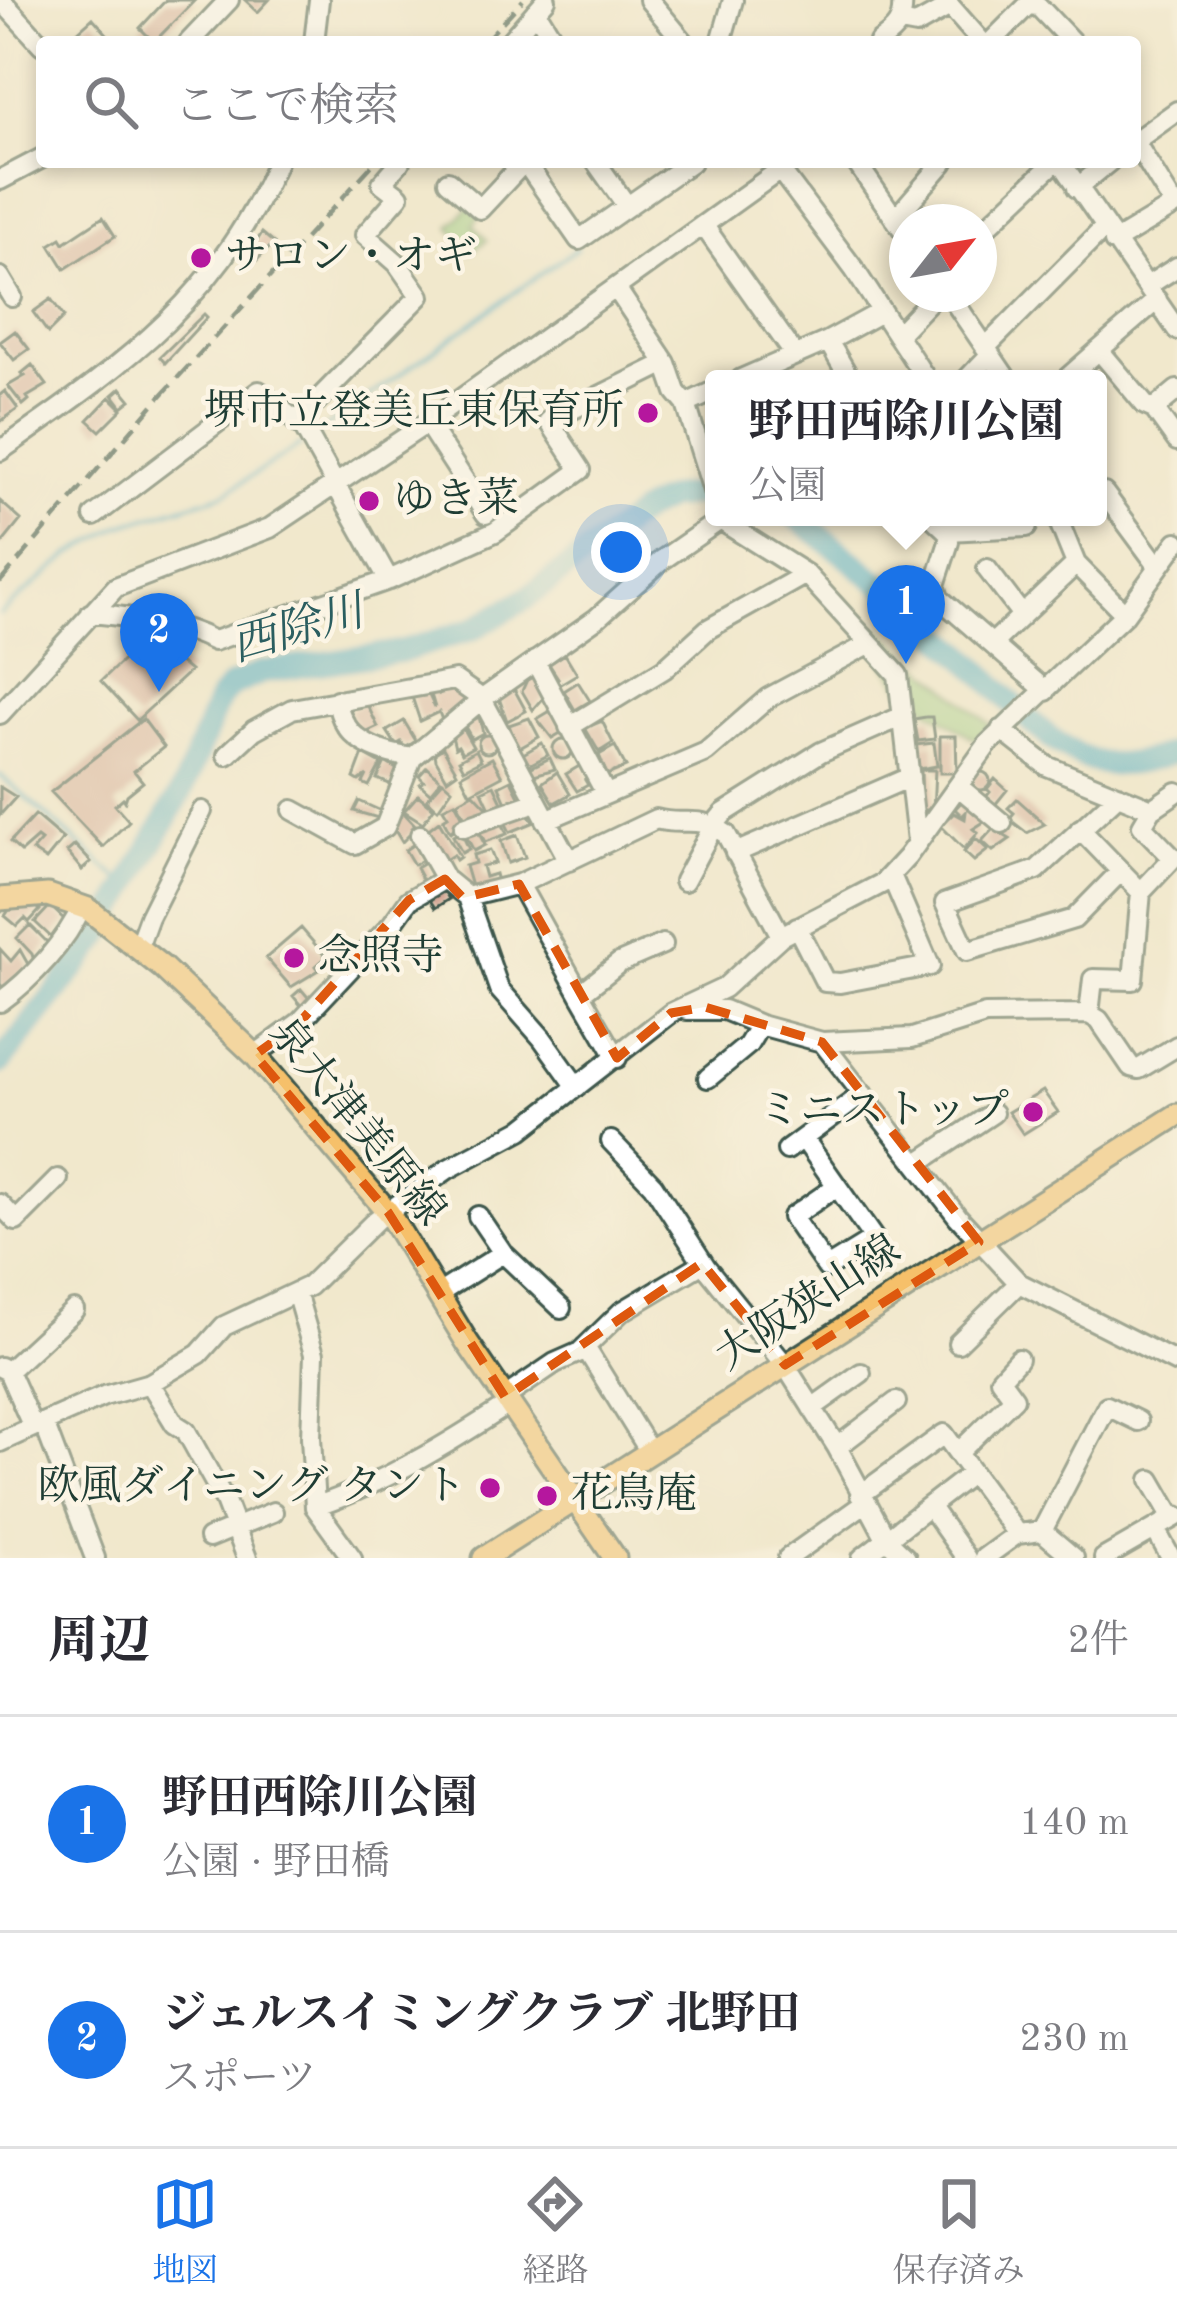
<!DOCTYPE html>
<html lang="ja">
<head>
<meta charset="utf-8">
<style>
	:root { --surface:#fff; --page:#f2f2f3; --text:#2b2b33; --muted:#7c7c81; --line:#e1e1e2; --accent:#1a73e8 }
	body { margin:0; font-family:"Old Standard TT","Noto Serif JP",serif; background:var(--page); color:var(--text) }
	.compass { position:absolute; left:889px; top:204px; width:108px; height:108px; border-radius:50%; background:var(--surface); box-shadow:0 6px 18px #0003; rotate:59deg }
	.you { position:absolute; left:621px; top:552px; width:42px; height:42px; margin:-30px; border:9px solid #fff; border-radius:50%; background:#1a73e8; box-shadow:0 0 0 18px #1a73e833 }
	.badge { display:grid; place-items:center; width:78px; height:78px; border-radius:50%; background:var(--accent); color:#fff; font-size:39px; font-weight:700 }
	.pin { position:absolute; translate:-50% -99px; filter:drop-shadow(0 3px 6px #0008) }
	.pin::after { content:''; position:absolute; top:63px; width:42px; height:36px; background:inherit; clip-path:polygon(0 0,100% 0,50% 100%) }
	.popup { position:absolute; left:705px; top:370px; width:402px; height:156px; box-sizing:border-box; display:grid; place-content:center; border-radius:12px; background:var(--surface); filter:drop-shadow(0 3px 9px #0005); font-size:39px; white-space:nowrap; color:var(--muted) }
	.popup b { font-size:45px; color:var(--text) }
	.popup::after { content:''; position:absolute; left:50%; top:100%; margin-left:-24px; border:24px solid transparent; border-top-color:var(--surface) }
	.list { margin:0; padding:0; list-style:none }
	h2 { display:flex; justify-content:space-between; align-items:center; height:156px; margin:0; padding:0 48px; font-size:51px }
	h2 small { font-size:39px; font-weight:400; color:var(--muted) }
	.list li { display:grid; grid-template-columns:78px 1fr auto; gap:36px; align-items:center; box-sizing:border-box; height:216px; padding:0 48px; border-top:3px solid var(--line) }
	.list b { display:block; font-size:45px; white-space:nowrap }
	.list p { margin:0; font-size:39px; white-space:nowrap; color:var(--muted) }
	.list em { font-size:39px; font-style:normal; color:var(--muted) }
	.icon { flex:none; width:66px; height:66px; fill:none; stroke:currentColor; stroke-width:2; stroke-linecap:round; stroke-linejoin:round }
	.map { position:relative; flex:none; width:1177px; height:1558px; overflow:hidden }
	.search { position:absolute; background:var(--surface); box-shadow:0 6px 18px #0003; left:36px; right:36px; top:36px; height:132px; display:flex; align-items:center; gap:30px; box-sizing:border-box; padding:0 42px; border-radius:12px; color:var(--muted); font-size:45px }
	.sheet { height:588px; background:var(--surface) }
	nav { display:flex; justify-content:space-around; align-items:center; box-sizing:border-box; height:168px; border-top:3px solid var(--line); background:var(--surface); font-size:33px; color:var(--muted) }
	nav a { display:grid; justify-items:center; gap:6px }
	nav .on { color:var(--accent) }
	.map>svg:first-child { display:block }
	.green { fill:#91c779; stroke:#588256; stroke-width:3 }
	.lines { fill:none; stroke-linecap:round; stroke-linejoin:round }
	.stream { stroke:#48abc7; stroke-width:4.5 }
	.river { stroke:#48abc7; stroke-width:24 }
	.building { fill:#ce9d8c }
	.minor-casing { stroke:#3e574b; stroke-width:24 }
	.major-casing { stroke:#3e574b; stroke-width:27 }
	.minor { stroke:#fff; stroke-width:18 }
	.major { stroke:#f6c06b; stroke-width:21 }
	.rail { stroke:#1f3d34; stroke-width:4.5; stroke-dasharray:18 9; stroke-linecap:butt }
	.marked { fill:none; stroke:#de580e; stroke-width:9; stroke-dasharray:24 15; stroke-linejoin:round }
	.poi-dot { fill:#b5179e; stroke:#fcf5e5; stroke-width:4.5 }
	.labels { text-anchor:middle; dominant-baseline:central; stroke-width:9; stroke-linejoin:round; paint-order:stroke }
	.poi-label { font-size:42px; fill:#1f3d34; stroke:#fcf5e5; text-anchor:start }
	.street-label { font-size:42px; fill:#1f3d34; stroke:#fcf5e5 }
	.water-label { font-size:45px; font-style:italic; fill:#2b5e60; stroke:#fcf5e5 }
</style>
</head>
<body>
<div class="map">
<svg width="1177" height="1558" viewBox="0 0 1177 1558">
	<rect width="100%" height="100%" fill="#fcf5e5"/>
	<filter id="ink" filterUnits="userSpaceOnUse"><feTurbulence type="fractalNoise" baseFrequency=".00833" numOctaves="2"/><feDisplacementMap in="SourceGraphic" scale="24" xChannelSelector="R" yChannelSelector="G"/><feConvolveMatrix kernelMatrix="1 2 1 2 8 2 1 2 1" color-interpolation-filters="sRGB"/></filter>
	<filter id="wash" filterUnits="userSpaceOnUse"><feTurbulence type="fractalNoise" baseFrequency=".004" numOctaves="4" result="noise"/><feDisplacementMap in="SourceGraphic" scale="48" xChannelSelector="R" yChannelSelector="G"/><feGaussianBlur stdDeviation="2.7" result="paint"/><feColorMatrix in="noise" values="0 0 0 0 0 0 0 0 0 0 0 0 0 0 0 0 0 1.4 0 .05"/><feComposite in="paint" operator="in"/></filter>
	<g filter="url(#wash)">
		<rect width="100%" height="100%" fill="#f1e8cc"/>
		<!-- green -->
		<path class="green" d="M469 207 480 217 473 225 487 240 470 253 450 227Z
			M829 586 991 725 982 744 907 695Z"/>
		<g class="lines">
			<!-- stream -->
			<path class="stream" d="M318 433 577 248
				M0 614 70 555 120 526 224 494 300 445
				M0 775 127 886"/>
			<!-- river -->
			<path class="river" d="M796 517C852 560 908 605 960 652 1001 688 1035 737 1087 759 1114 770 1151 762 1177 751
				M0 1063 99 938 183 789 218 701 231 686 263 672 403 651 473 629 527 598 645 510 670 498 714 492"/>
		</g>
		<g id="blocks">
			<!-- building -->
			<path class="building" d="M166 0H195L154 42 140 28Z
				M245 0H269L258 12Z
				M93 18 114 42H66Z
				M103 217 115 236 65 269 50 245 61 238 64 243Z
				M262 233 274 243 253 264 246 258Z
				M51 299 64 317 48 333 33 312Z
				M204 314 207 317 165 363 160 357Z
				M15 331 29 349 14 360 0 342Z
				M32 365 47 385 27 397 29 400 23 405 8 386 25 376 22 373Z
				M121 388 131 400 122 407 113 395Z
				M5 391 18 409 0 422V395Z
				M110 397 122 409 100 431 88 420Z
				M0 501 21 520 0 546Z
				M149 636 190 671 137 720 101 681Z
				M565 654 577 674 557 686 554 680 558 678 549 664Z
				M535 676 546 695 533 710 522 691 527 680Z
				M578 682 590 701 575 710 564 691Z
				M450 687 459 690 468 701 442 720 439 712 420 721 411 694 427 691 435 708 430 691 436 688 439 694Z
				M513 687 526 711 507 721 499 698Z
				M366 702 378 727 361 735 349 710Z
				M552 710 564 731 552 738 537 719Z
				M479 717 483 733 472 739 464 725Z
				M926 717H932L935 739 918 741 914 719Z
				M529 718 539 737 518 749 509 725Z
				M143 719 164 747 134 771 143 782 127 795 125 801 123 798 115 805 129 821 103 847 51 792Z
				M404 721 416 741 405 748 401 742 396 745 387 731Z
				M602 721 613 743 599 752 585 728Z
				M463 729 473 747 462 753 458 746 455 748 452 736Z
				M478 744a9 9 0 1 1 18 0a9 9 0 1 1-18 0Z
				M940 736H956L957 773H940Z
				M553 749a10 10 0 1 1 20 0a10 10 0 1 1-20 0Z
				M542 743 548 755 529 765 523 754Z
				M934 743 937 766 919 769 915 745Z
				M615 746 626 767 607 775 599 755Z
				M443 748 457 772 447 779 436 760 435 753Z
				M476 750 481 760 464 769 459 760Z
				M363 754 381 764 369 786 363 783 367 775 359 781 354 778Z
				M492 758 502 776 470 793 461 775Z
				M550 758 555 769 534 775 530 768Z
				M385 762 403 773 397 787 377 779Z
				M581 765 589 778 585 780 588 785 577 791 566 774Z
				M427 767 441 780 430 793 420 784 424 781 419 776Z
				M921 770H935L933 810H922Z
				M972 781a9 9 0 1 1 18 0a9 9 0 1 1-18 0Z
				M557 772 570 794 554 803 542 783Z
				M995 779 1007 790 994 806 985 798 990 792 987 789Z
				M511 780 519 796 506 802 499 786Z
				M443 781 452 789 438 809 427 799Z
				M494 785 503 804 490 808 482 791Z
				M0 787 16 797 0 815Z
				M474 793 488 808 466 819 457 802Z
				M418 795 434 808 423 823 404 811Z
				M964 799 987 820 973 829 978 833 964 849 941 826 954 813 965 819 966 812 962 816 955 809Z
				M1017 799 1045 824 1027 833 1009 819 1014 813 1008 808Z
				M359 801 381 811 378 818 354 811Z
				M455 802 464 819 450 832 443 819 448 816 443 808Z
				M402 811 417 827 402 842 393 827Z
				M525 813 535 822 510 832 504 820Z
				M35 815 63 839 46 860 32 851 41 841 37 838 21 852 10 842Z
				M500 818 507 834 485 842 478 829Z
				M439 821 460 857 456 860 453 855 445 860 426 831Z
				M476 828 485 845 474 851 465 834Z
				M993 829 1010 839 993 851 982 841Z
				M461 832 469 849 462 853 453 836Z
				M517 835 525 857 508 863 501 841Z
				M976 839 988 850 974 861 964 852Z
				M414 844 424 859 414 865 405 850Z
				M75 845 91 862 82 870 67 852Z
				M490 850 495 863 482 866 485 877 495 874 498 885 472 890 465 866 475 863 473 855Z
				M426 862 432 875 423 881 416 868Z
				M442 888 449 899 435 908 428 897Z
				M36 906 40 910 29 922 25 918 17 926 5 916 9 910Z
				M50 906 67 922 52 938 35 922Z
				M30 925 49 944 34 961 32 954 17 938Z
				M301 928 326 957 316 966 319 970 291 987 266 958Z
				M0 949 11 961 20 950 29 966 4 989 0 984Z
				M301 989 312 1002 304 1009 293 996Z
				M1043 1091 1058 1112 1023 1134 1008 1112Z"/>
		</g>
	</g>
	<g filter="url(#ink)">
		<use href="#blocks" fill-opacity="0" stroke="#3e574b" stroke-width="3"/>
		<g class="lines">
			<defs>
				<path id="minor" d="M1 0 42 45
					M649 0 684 42
					M536 11 555 42
					M900 22 916 25 950 6 979 39
					M189 42 229 0
					M314 42 319 0
					M509 42 546 0
					M721 42 733 0
					M879 42C896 30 904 22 902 0
					M991 42 1028 5 1038 6 1072 42
					M1135 141 1177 111
					M1135 142 1174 205
					M525 162 579 240 691 162
					M596 162 627 206
					M774 162 854 269 926 379
					M856 162 907 236
					M1061 162 1177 330
					M0 180 42 158
					M448 181 480 209 524 162
					M1077 188 1109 162
					M895 219 944 162
					M704 226 795 355
					M979 234 1055 162
					M1114 242 1177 204
					M0 277 12 297
					M1147 286 1177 267
					M949 294 1007 379
					M897 335 936 294
					M828 341 881 312
					M986 347 1104 228
					M1099 350 1157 300
					M666 363 676 392 686 404
					M741 379 828 341 850 379
					M967 379 990 355
					M1066 379 1099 350 1145 405 1154 409 1177 441
					M714 391 686 404 714 494
					M1154 409 1177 390
					M296 422 420 296 397 263 365 235 399 196 382 183 400 162
					M427 423 486 514
					M0 451C119 367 217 302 277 162
					M1104 493 1158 566
					M94 516 259 391 304 428 389 580
					M932 517 947 531 1027 527
					M948 517 949 542 935 585 939 598 1046 691
					M1057 517 1076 564 1125 614
					M987 569 1022 615
					M91 613C135 618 174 621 214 641L389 580 495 532 581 470 549 421 666 363 616 288
					M992 644 1076 564
					M535 661 606 794
					M337 700C342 740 376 752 412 758
					M0 714 116 587 270 528 427 423 791 162
					M569 727 664 669 708 629 806 574
					M1001 730 1047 766 1152 809
					M227 755 254 730 292 709 455 680 482 699 597 618 662 560 720 520 806 574 898 675 917 841
					M959 787 1002 823
					M1118 795 1037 870 945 903 967 951 1074 919 1119 873
					M293 810 355 844 385 827 412 758 482 699 569 861
					M546 820 706 752 768 698 867 645
					M464 827 536 802
					M1080 829 1141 892
					M420 835 445 879
					M735 853 910 777
					M684 881 714 825 724 813 821 752 903 716
					M519 884 580 994
					M467 897 499 989 542 1038 577 1087
					M797 927 825 982 840 983 930 966 891 875
					M138 947 149 917 202 811
					M0 1002C32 979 66 942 82 906
					M687 1010H724L760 1025 822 1042 958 1217 1019 1283 1177 1363
					M1089 1014 1099 1020 1131 1067 1139 1069 1177 1046
					M822 1042 912 1038 985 1015 1089 1014 1093 979 1133 980 1141 892 1173 858 1142 826 1152 809 1177 792
					M255 1055 300 1022 392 924 409 900 445 879 467 897 519 884 656 819C684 827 697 813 726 834L781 936
					M617 1058 580 994 619 963 663 944
					M708 1078 748 1045 760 1025
					M804 1139 874 1239 827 1268 792 1217 837 1186
					M611 1141 653 1185 706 1267 785 1365 837 1447 887 1540 906 1558
					M787 1150 863 1094
					M918 1163 993 1113
					M0 1204 16 1221 58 1179
					M478 1216 503 1253 561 1308
					M296 1292 314 1354 311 1437 315 1507 352 1558
					M438 1294 503 1253
					M958 1343 1019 1283
					M585 1347 650 1452
					M0 1367 8 1371 33 1427 104 1396 150 1383 199 1354 224 1326 309 1286 376 1220 448 1169 521 1130 671 1013 724 988 781 936 883 883 907 857 988 744 1125 614 1177 542
					M8 1371 74 1310
					M150 1383 175 1424 186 1431 225 1501 247 1558
					M505 1397 555 1363 580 1352 621 1312 703 1263
					M812 1408 861 1373
					M44 1423 95 1558
					M0 1442 33 1427
					M837 1447 896 1402
					M958 1453 1014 1398 1000 1379 1018 1359
					M1151 1480 1173 1518
					M860 1495 944 1434 1017 1534
					M315 1507C384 1483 448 1444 509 1404
					M930 1507 966 1558
					M1155 1529 1171 1558
					M1042 1531 1107 1406 1138 1421
					M209 1538 273 1512
					M788 1558 865 1503
					M862 1558 972 1473
					M984 1558 1017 1534 1042 1531 1074 1558
					M1104 1558 1177 1516"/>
				<path id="major" d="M0 899 48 895 88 909 162 967 255 1055 388 1212 467 1342 615 1558
					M484 1558 1177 1115"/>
			</defs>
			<!-- minor casing -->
			<use href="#minor" class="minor-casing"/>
			<!-- major casing -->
			<use href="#major" class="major-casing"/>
			<!-- minor -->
			<use href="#minor" class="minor"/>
			<!-- major -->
			<use href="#major" class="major"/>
			<!-- rail -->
			<path class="rail" d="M484 42 523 0
				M0 582 161 396 375 162"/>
		</g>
	</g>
	<!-- marked area -->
	<path d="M0 0H1177V1558H0ZM445 879 463 898 519 884 617 1058 671 1013 705 1007 822 1042 979 1242 785 1365 702 1263 505 1397 388 1212 255 1055 300 1022 409 900Z" fill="#f1e8cc" fill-opacity=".55" fill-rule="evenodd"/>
	<path class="marked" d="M445 879 463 898 519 884 617 1058 671 1013 705 1007 822 1042 979 1242 785 1365 702 1263 505 1397 388 1212 255 1055 300 1022 409 900Z"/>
	<!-- markers -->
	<g class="poi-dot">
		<circle cx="201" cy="258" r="12"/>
		<circle cx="648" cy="413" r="12"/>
		<circle cx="369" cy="501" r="12"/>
		<circle cx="294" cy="958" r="12"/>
		<circle cx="1033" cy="1112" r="12"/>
		<circle cx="490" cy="1488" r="12"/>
		<circle cx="547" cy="1496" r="12"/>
	</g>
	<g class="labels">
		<!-- poi labels -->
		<g class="poi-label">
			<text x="225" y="258">サロン・オギ</text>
			<text x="624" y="413" text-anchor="end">堺市立登美丘東保育所</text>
			<text x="393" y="501">ゆき菜</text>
			<text x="318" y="958">念照寺</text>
			<text x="1009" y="1112" text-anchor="end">ミニストップ</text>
			<text x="466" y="1488" text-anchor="end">欧風ダイニング タント</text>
			<text x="571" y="1496">花鳥庵</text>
		</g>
		<!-- street labels -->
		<g class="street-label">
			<text transform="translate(356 1123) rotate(51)">泉大津美原線</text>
			<text transform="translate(809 1304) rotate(-33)">大阪狭山線</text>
		</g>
		<!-- water labels -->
		<g class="water-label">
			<text transform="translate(298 631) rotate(-16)">西除川</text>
		</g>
	</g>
</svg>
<svg class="compass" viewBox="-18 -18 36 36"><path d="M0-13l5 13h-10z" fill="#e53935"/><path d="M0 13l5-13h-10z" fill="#7c7c81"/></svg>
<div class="you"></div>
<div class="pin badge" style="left:906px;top:664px">1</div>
<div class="popup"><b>野田西除川公園</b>公園</div>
<div class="pin badge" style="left:159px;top:692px">2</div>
<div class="search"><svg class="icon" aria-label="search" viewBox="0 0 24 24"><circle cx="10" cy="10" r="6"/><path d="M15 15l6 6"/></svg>ここで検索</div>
</div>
<section class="sheet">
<h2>周辺<small>2件</small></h2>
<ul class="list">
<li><span class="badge">1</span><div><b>野田西除川公園</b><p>公園 · 野田橋</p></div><em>140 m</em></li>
<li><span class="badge">2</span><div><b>ジェルスイミングクラブ 北野田</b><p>スポーツ</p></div><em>230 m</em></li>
</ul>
</section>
<nav>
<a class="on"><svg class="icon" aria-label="map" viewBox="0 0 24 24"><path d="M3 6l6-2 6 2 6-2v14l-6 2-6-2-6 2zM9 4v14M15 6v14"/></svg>地図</a>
<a><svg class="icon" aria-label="directions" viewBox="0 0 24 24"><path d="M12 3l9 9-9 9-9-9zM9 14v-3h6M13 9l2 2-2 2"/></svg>経路</a>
<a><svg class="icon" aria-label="saved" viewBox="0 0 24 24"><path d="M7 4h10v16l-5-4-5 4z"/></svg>保存済み</a>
</nav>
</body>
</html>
